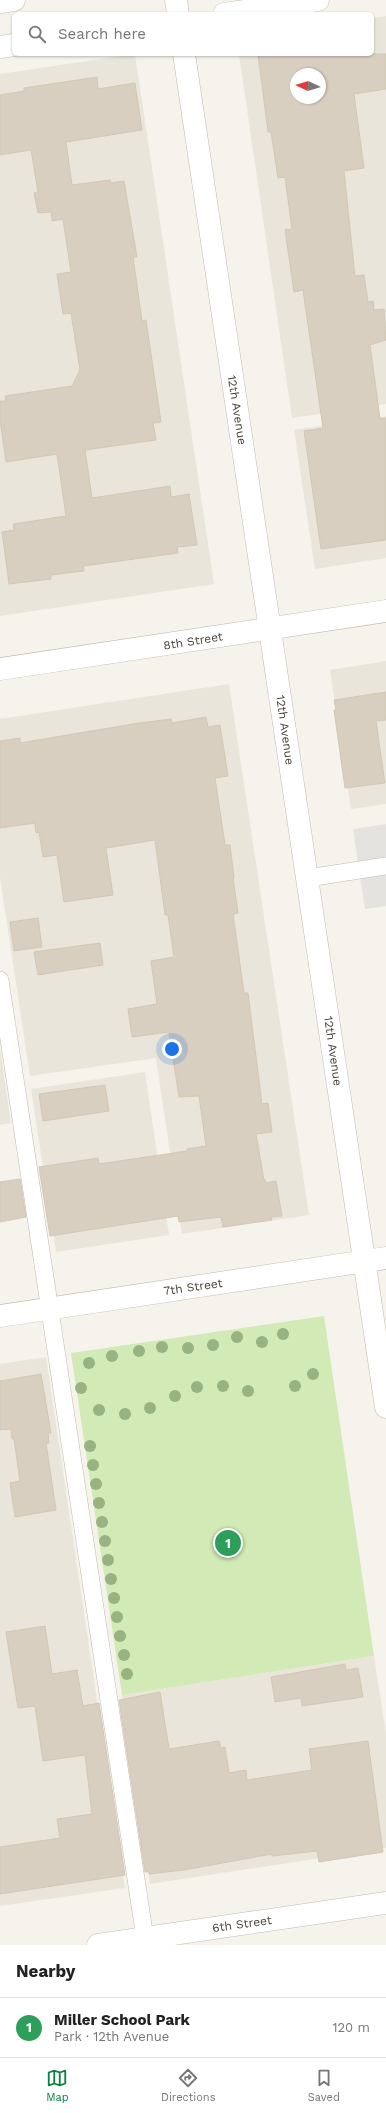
<!DOCTYPE html>
<html lang="en">
<head>
<meta charset="utf-8">
<style>
	:root { --surface:#fff; --page:#f6f6f6; --text:#222; --muted:#767676; --line:#e0e0e0; --accent:#0b8043 }
	body { margin:0; font-family:"Work Sans",sans-serif; background:var(--page); color:var(--text) }
	.compass { position:absolute; left:290px; top:68px; width:36px; height:36px; border-radius:50%; background:var(--surface); box-shadow:0 1px 3px #0004; rotate:274deg }
	.you { position:absolute; left:172px; top:1049px; width:14px; height:14px; margin:-10px; border:3px solid #fff; border-radius:50%; background:#1a73e8; box-shadow:0 0 0 6px #1a73e833 }
	.badge { display:grid; place-items:center; width:26px; height:26px; border-radius:50%; background:var(--accent); color:#fff; font-size:13px; font-weight:700 }
	.pin { position:absolute; translate:-50% -50%; border:2px solid #fff; box-shadow:0 1px 4px #0006 }
	.list { margin:0; padding:0; list-style:none }
	h2 { display:flex; justify-content:space-between; align-items:center; height:52px; margin:0; padding:0 16px; font-size:17px }
	h2 small { font-size:13px; font-weight:400; color:var(--muted) }
	.list li { display:grid; grid-template-columns:26px 1fr auto; gap:12px; align-items:center; box-sizing:border-box; height:60px; padding:0 16px; border-top:1px solid var(--line) }
	.list b { display:block; font-size:15px; white-space:nowrap }
	.list p { margin:0; font-size:13px; white-space:nowrap; color:var(--muted) }
	.list em { font-size:13px; font-style:normal; color:var(--muted) }
	.icon { flex:none; width:22px; height:22px; fill:none; stroke:currentColor; stroke-width:2; stroke-linecap:round; stroke-linejoin:round }
	.map { position:relative; flex:none; width:386px; height:1945px; overflow:hidden }
	.search { position:absolute; background:var(--surface); box-shadow:0 1px 3px #0004; left:12px; right:12px; top:12px; height:44px; display:flex; align-items:center; gap:10px; box-sizing:border-box; padding:0 14px; border-radius:6px; color:var(--muted); font-size:15px }
	.sheet { height:112px; background:var(--surface) }
	nav { display:flex; justify-content:space-around; align-items:center; box-sizing:border-box; height:56px; border-top:1px solid var(--line); background:var(--surface); font-size:11px; color:var(--muted) }
	nav a { display:grid; justify-items:center; gap:2px }
	nav .on { color:var(--accent) }
	.map>svg:first-child { display:block }
	.residential { fill:#eae5da; fill-rule:evenodd }
	.green { fill:#d2eab5 }
	.parking { fill:#e5e3e0 }
	.building { fill:#d8cfc1; stroke:#d3c7b4; fill-rule:evenodd }
	.lines { fill:none; stroke-linecap:round; stroke-linejoin:round }
	.service-casing { stroke:#c2bbae; stroke-width:18 }
	.minor-casing { stroke:#c2bbae; stroke-width:23 }
	.tertiary-casing { stroke:#c2bbae; stroke-width:23 }
	.service { stroke:#fff; stroke-width:17 }
	.minor { stroke:#fff; stroke-width:22 }
	.tertiary { stroke:#fff; stroke-width:22 }
	.tree { fill:#97b381 }
	.labels { text-anchor:middle; dominant-baseline:central; stroke-width:3; stroke-linejoin:round; paint-order:stroke }
	.street-label { font-size:12px; fill:#4b4439; stroke:#fff }
</style>
</head>
<body>
<div class="map">
<svg width="386" height="1945" viewBox="0 0 386 1945">
	<rect width="100%" height="100%" fill="#f6f3ec"/>
	<!-- residential -->
	<path class="residential" d="M386 16V404L292 418 239 54H372V18ZM296 74H320V98H296Z
		M135 54 214 584 0 616V74Z
		M386 416V558L315 569 294 430Z
		M386 661V804L351 809 330 670Z
		M229 684 309 1215 182 1234 156 1058 30 1076 0 877V719Z
		M0 1049 11 1123 0 1125Z
		M145 1072 169 1235 56 1252 31 1089Z
		M46 1357 125 1888 0 1906V1364Z
		M374 1656 386 1734V1848L150 1884 122 1695Z"/>
	<!-- green -->
	<path class="green" d="M324 1316 374 1656 122 1695 71 1353Z"/>
	<!-- parking -->
	<path class="parking" d="M386 824V906L365 909 353 829Z"/>
	<!-- building -->
	<path class="building" d="M258 54H386V89L354 94 364 168 344 171 355 276 364 275 368 302 373 301 374 310 384 309 386 340 370 345 380 419 386 418V540L321 549 304 431 323 428 303 290 294 292 285 230 292 229 285 177 278 178 271 132H268ZM296 74H320V98H296Z
		M97 77 98 89 135 83 142 130 66 142 72 185 110 180 111 183 124 181 137 257H133L142 321 146 320 161 422 153 423 156 440 85 450 92 498 170 486 171 497 189 494 197 545 177 547 178 553 83 566 84 571 51 575V579L9 584 2 532 14 530 13 524 66 516 57 454 6 462 0 419V401H6L5 396 72 386 80 370 71 313 63 314 57 274 71 272 63 219 52 221 51 212 38 213 34 193 38 192 31 150 0 155V95L24 91V88Z
		M386 692V720L376 721 385 783 345 788 334 710H336L334 700Z
		M206 717 208 727 220 725 228 776 215 778 225 845H230L234 878H233L238 913 233 914 244 993H248L262 1104 268 1103 272 1132 256 1134 264 1180H265L266 1183 276 1181 282 1216 271 1217 272 1220 223 1227 221 1217 179 1222 178 1216 50 1236 39 1167 98 1158 99 1164 187 1151V1149L206 1146 199 1096 179 1097 169 1032 132 1037 128 1009 157 1004 151 961 174 957 168 915H165L155 840 106 848 113 895 64 902 57 855 43 857 39 832 36 833 35 823 0 828V741L20 738V743L139 723 171 719 172 723Z
		M38 918 42 947 14 951 10 922Z
		M100 943 103 965 38 975 34 952Z
		M105 1085 109 1111 43 1121 39 1094Z
		M20 1179 26 1217 0 1222V1182Z
		M41 1374 51 1433H48L49 1443H46L56 1510 15 1517 10 1483 20 1481 14 1439H12L11 1429 0 1430V1381Z
		M45 1626 52 1674 77 1670 83 1706 99 1703 125 1875 0 1894V1847L60 1838 57 1819 92 1814 85 1755 43 1761 35 1706 18 1708 6 1632Z
		M345 1664 346 1670 358 1668 363 1697 302 1706 301 1698 275 1702 271 1677Z
		M160 1692 169 1749 219 1741 221 1748 225 1747 229 1773 246 1770 247 1780 312 1770 309 1749 368 1741 383 1852 319 1862 317 1851 272 1856V1854L184 1870 149 1874V1872H145L119 1700Z"/>
	<g class="lines">
		<defs>
			<path id="service" d="M308 878 386 866
				M0 980 146 1945"/>
			<path id="minor" d="M176 0 178 14
				M0 2 14 0
				M224 14 318 0
				M0 47 14 45
				M184 54 386 1407
				M0 1316 386 1258
				M98 1945 386 1903"/>
			<path id="tertiary" d="M0 669 386 611"/>
		</defs>
		<!-- service casing -->
		<use href="#service" class="service-casing"/>
		<!-- minor casing -->
		<use href="#minor" class="minor-casing"/>
		<!-- tertiary casing -->
		<use href="#tertiary" class="tertiary-casing"/>
		<!-- service -->
		<use href="#service" class="service"/>
		<!-- minor -->
		<use href="#minor" class="minor"/>
		<!-- tertiary -->
		<use href="#tertiary" class="tertiary"/>
	</g>
	<!-- trees -->
	<g class="tree">
		<circle cx="283" cy="1334" r="6"/>
		<circle cx="237" cy="1337" r="6"/>
		<circle cx="262" cy="1342" r="6"/>
		<circle cx="213" cy="1345" r="6"/>
		<circle cx="162" cy="1347" r="6"/>
		<circle cx="188" cy="1348" r="6"/>
		<circle cx="139" cy="1351" r="6"/>
		<circle cx="112" cy="1356" r="6"/>
		<circle cx="89" cy="1363" r="6"/>
		<circle cx="313" cy="1374" r="6"/>
		<circle cx="223" cy="1386" r="6"/>
		<circle cx="295" cy="1386" r="6"/>
		<circle cx="197" cy="1387" r="6"/>
		<circle cx="81" cy="1388" r="6"/>
		<circle cx="248" cy="1391" r="6"/>
		<circle cx="175" cy="1396" r="6"/>
		<circle cx="150" cy="1408" r="6"/>
		<circle cx="99" cy="1410" r="6"/>
		<circle cx="125" cy="1414" r="6"/>
		<circle cx="90" cy="1446" r="6"/>
		<circle cx="93" cy="1465" r="6"/>
		<circle cx="96" cy="1484" r="6"/>
		<circle cx="99" cy="1503" r="6"/>
		<circle cx="102" cy="1522" r="6"/>
		<circle cx="105" cy="1541" r="6"/>
		<circle cx="108" cy="1560" r="6"/>
		<circle cx="111" cy="1579" r="6"/>
		<circle cx="114" cy="1598" r="6"/>
		<circle cx="117" cy="1617" r="6"/>
		<circle cx="120" cy="1636" r="6"/>
		<circle cx="124" cy="1655" r="6"/>
		<circle cx="127" cy="1674" r="6"/>
	</g>
	<g class="labels">
		<!-- street labels -->
		<g class="street-label">
			<text transform="translate(237 410) rotate(81)">12th Avenue</text>
			<text transform="translate(193 641) rotate(-9)">8th Street</text>
			<text transform="translate(285 730) rotate(82)">12th Avenue</text>
			<text transform="translate(333 1051) rotate(82)">12th Avenue</text>
			<text transform="translate(193 1287) rotate(-8)">7th Street</text>
			<text transform="translate(242 1924) rotate(-8)">6th Street</text>
		</g>
	</g>
</svg>
<svg class="compass" viewBox="-18 -18 36 36"><path d="M0-13l5 13h-10z" fill="#e53935"/><path d="M0 13l5-13h-10z" fill="#767676"/></svg>
<div class="you"></div>
<div class="pin badge" style="left:228px;top:1543px;background:#2e9e5b">1</div>
<div class="search"><svg class="icon" aria-label="search" viewBox="0 0 24 24"><circle cx="10" cy="10" r="6"/><path d="M15 15l6 6"/></svg>Search here</div>
</div>
<section class="sheet">
<h2>Nearby<small></small></h2>
<ul class="list">
<li><span class="badge" style="background:#2e9e5b">1</span><div><b>Miller School Park</b><p>Park · 12th Avenue</p></div><em>120 m</em></li>
</ul>
</section>
<nav>
<a class="on"><svg class="icon" aria-label="map" viewBox="0 0 24 24"><path d="M3 6l6-2 6 2 6-2v14l-6 2-6-2-6 2zM9 4v14M15 6v14"/></svg>Map</a>
<a><svg class="icon" aria-label="directions" viewBox="0 0 24 24"><path d="M12 3l9 9-9 9-9-9zM9 14v-3h6M13 9l2 2-2 2"/></svg>Directions</a>
<a><svg class="icon" aria-label="saved" viewBox="0 0 24 24"><path d="M7 4h10v16l-5-4-5 4z"/></svg>Saved</a>
</nav>
</body>
</html>
